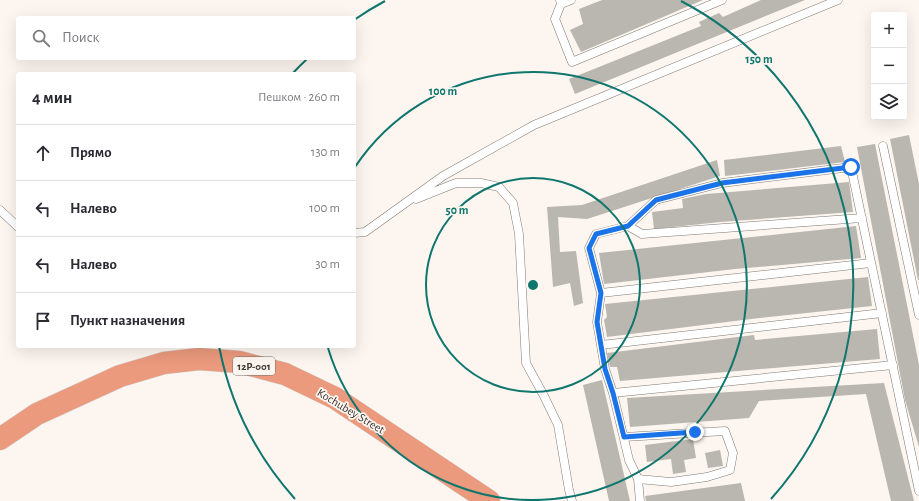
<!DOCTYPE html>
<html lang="ru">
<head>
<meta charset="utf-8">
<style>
	:root { --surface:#fff; --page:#f7f7f7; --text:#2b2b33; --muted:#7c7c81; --line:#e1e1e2 }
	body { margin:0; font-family:"Alegreya Sans",sans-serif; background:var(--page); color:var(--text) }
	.controls { position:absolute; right:12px; top:12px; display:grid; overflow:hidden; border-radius:4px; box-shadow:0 4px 16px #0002 }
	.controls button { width:36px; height:36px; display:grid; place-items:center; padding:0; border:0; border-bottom:1px solid var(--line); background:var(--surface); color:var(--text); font:20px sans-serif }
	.stop { position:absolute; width:12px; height:12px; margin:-9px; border:3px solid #1a73e8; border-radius:50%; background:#fff }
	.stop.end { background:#1a73e8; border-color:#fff; box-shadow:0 1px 4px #0008 }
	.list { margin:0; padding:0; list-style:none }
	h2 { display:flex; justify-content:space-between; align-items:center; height:52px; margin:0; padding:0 16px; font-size:17px }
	h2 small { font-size:13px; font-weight:400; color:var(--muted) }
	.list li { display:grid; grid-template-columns:26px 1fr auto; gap:12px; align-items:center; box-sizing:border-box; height:56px; padding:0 16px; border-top:1px solid var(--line) }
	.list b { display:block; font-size:15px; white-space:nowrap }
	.list em { font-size:13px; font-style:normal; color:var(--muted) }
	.icon { flex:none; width:22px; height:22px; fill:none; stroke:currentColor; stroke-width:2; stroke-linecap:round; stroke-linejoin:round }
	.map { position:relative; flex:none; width:919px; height:501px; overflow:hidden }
	.search { position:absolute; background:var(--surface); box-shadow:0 4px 16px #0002; left:16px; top:16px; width:340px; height:44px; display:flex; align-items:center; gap:10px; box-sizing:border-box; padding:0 14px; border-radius:4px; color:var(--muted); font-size:15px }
	.panel { position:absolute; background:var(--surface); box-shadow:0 4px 16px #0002; left:16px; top:72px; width:340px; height:276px; border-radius:4px }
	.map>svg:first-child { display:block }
	.building { fill:#b9b7af }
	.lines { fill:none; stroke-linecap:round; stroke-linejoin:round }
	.lane-casing { stroke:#7f7973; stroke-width:9 }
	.primary-casing { stroke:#d4d3d3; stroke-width:23 }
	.lane { stroke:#fff; stroke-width:8 }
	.primary { stroke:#eb9a7d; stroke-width:22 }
	.route { stroke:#1a73e8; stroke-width:5 }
	.ring { fill:none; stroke:#0f766e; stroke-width:2 }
	.labels { text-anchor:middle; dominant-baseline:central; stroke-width:3.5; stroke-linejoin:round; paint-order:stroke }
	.shield { fill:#fdf6f0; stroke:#75716e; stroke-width:1 }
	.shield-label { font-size:11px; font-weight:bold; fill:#3b3836 }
	.street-label { font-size:12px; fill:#3b3836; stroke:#fdf6f0 }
	.centre { fill:#0f766e; stroke:#fdf6f0; stroke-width:2 }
	.ring-label { font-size:12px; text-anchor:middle; font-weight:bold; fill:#0f766e; stroke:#fdf6f0; stroke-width:3.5; stroke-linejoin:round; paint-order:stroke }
</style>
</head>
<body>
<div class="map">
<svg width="919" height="501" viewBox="0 0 919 501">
	<rect width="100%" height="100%" fill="#fdf6f0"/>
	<!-- building -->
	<path class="building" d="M602 0H703L581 52 570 30 583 24 579 9Z
		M761 0H805L575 94 569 79 701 26 699 22 719 13 723 17Z
		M909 135 919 184V280H918L890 139Z
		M875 144 919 365V447L905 400 857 147Z
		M841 146 845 162 725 176 724 160Z
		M717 160 720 176 587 219 558 217 560 252 576 251 583 303 574 306 570 283 553 287 547 207 582 205Z
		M849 182 853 212 720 222 654 229 652 212 683 208 682 199 706 194Z
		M856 226 861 258 735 269 604 284 599 253Z
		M868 277 872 306 751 319 607 337 604 320 607 317 605 304Z
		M877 329 880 359 620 381 617 367H610L607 353 754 335 755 340Z
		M602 380 630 501H609L583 385Z
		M884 383 914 501H891L866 394 759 401 749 418 630 427 627 398Z
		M693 439 696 458 684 460 686 472 673 474 671 459 647 462 645 445Z
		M720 450 723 466 708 468 705 453Z
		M741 483 745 501H646L645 496Z"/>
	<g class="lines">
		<defs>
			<path id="lane" d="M560 0 561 4 555 19 572 62 722 0
				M561 4 571 0
				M883 146 919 315
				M416 199 456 183H481L499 187 513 203 519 234 526 363 544 396 558 425 569 490 572 501
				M0 210 18 227
				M628 226 642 234 862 218
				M354 233 365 232 443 176 534 125 838 0
				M601 293 871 263
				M601 345 882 313
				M613 393 893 365
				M624 437 725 431 733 453 730 470 707 477 671 482 638 479
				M640 501 638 479 629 460 613 393 605 369 597 322 601 293 589 248 596 234 628 226 656 200 722 183 851 167 919 491"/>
			<path id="primary" d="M0 439 37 414 120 376 164 363 199 359 239 362 285 374 335 398 489 501"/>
		</defs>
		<!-- lane casing -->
		<use href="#lane" class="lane-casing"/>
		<!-- primary casing -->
		<use href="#primary" class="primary-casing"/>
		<!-- lane -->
		<use href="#lane" class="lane"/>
		<!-- primary -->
		<use href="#primary" class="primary"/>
	</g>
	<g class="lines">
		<!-- route -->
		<path class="route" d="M695 432 624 437 613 393 605 369 597 322 601 293 589 248 596 234 628 226 656 200 722 183 851 167"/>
	</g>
	<!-- distance rings -->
	<g class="ring">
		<circle cx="533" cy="285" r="107"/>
		<path d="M355 167A214 214 0 1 1 328 348"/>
		<path d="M295 499A320 320 0 0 1 219 346M293 73A320 320 0 0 1 307 59M354 20A320 320 0 0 1 385 1M681 1A320 320 0 0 1 771 499"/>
	</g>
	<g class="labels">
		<!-- shield labels -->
		<rect class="shield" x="233" y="357" width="42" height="18" rx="3"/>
		<g class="shield-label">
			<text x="254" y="366">12Р-001</text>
		</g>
		<!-- street labels -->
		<g class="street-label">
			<text transform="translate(351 411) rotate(31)">Kochubey Street</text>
		</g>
	</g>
	<circle cx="533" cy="285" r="6" class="centre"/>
	<g class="ring-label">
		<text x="759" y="63">150 m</text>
		<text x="443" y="95">100 m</text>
		<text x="457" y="214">50 m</text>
	</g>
</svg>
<div class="controls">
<button>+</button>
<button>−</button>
<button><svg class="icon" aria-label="layers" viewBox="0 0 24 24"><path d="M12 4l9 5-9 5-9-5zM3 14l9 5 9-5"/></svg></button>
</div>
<div class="stop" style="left:851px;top:167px"></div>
<div class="stop end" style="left:695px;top:432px"></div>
<div class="search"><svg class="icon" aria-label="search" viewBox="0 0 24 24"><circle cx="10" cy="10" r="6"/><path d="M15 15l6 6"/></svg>Поиск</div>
<section class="panel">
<h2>4 мин<small>Пешком · 260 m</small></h2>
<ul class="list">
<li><svg class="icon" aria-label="ahead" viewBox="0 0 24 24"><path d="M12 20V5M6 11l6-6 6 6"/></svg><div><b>Прямо</b></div><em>130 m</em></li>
<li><svg class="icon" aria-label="left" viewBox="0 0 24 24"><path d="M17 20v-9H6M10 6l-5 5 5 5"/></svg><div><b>Налево</b></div><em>100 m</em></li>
<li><svg class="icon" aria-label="left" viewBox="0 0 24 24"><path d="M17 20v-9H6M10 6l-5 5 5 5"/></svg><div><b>Налево</b></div><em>30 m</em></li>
<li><svg class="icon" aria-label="arrive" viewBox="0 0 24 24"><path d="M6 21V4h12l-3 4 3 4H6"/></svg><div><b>Пункт назначения</b></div></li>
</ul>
</section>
</div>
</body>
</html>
